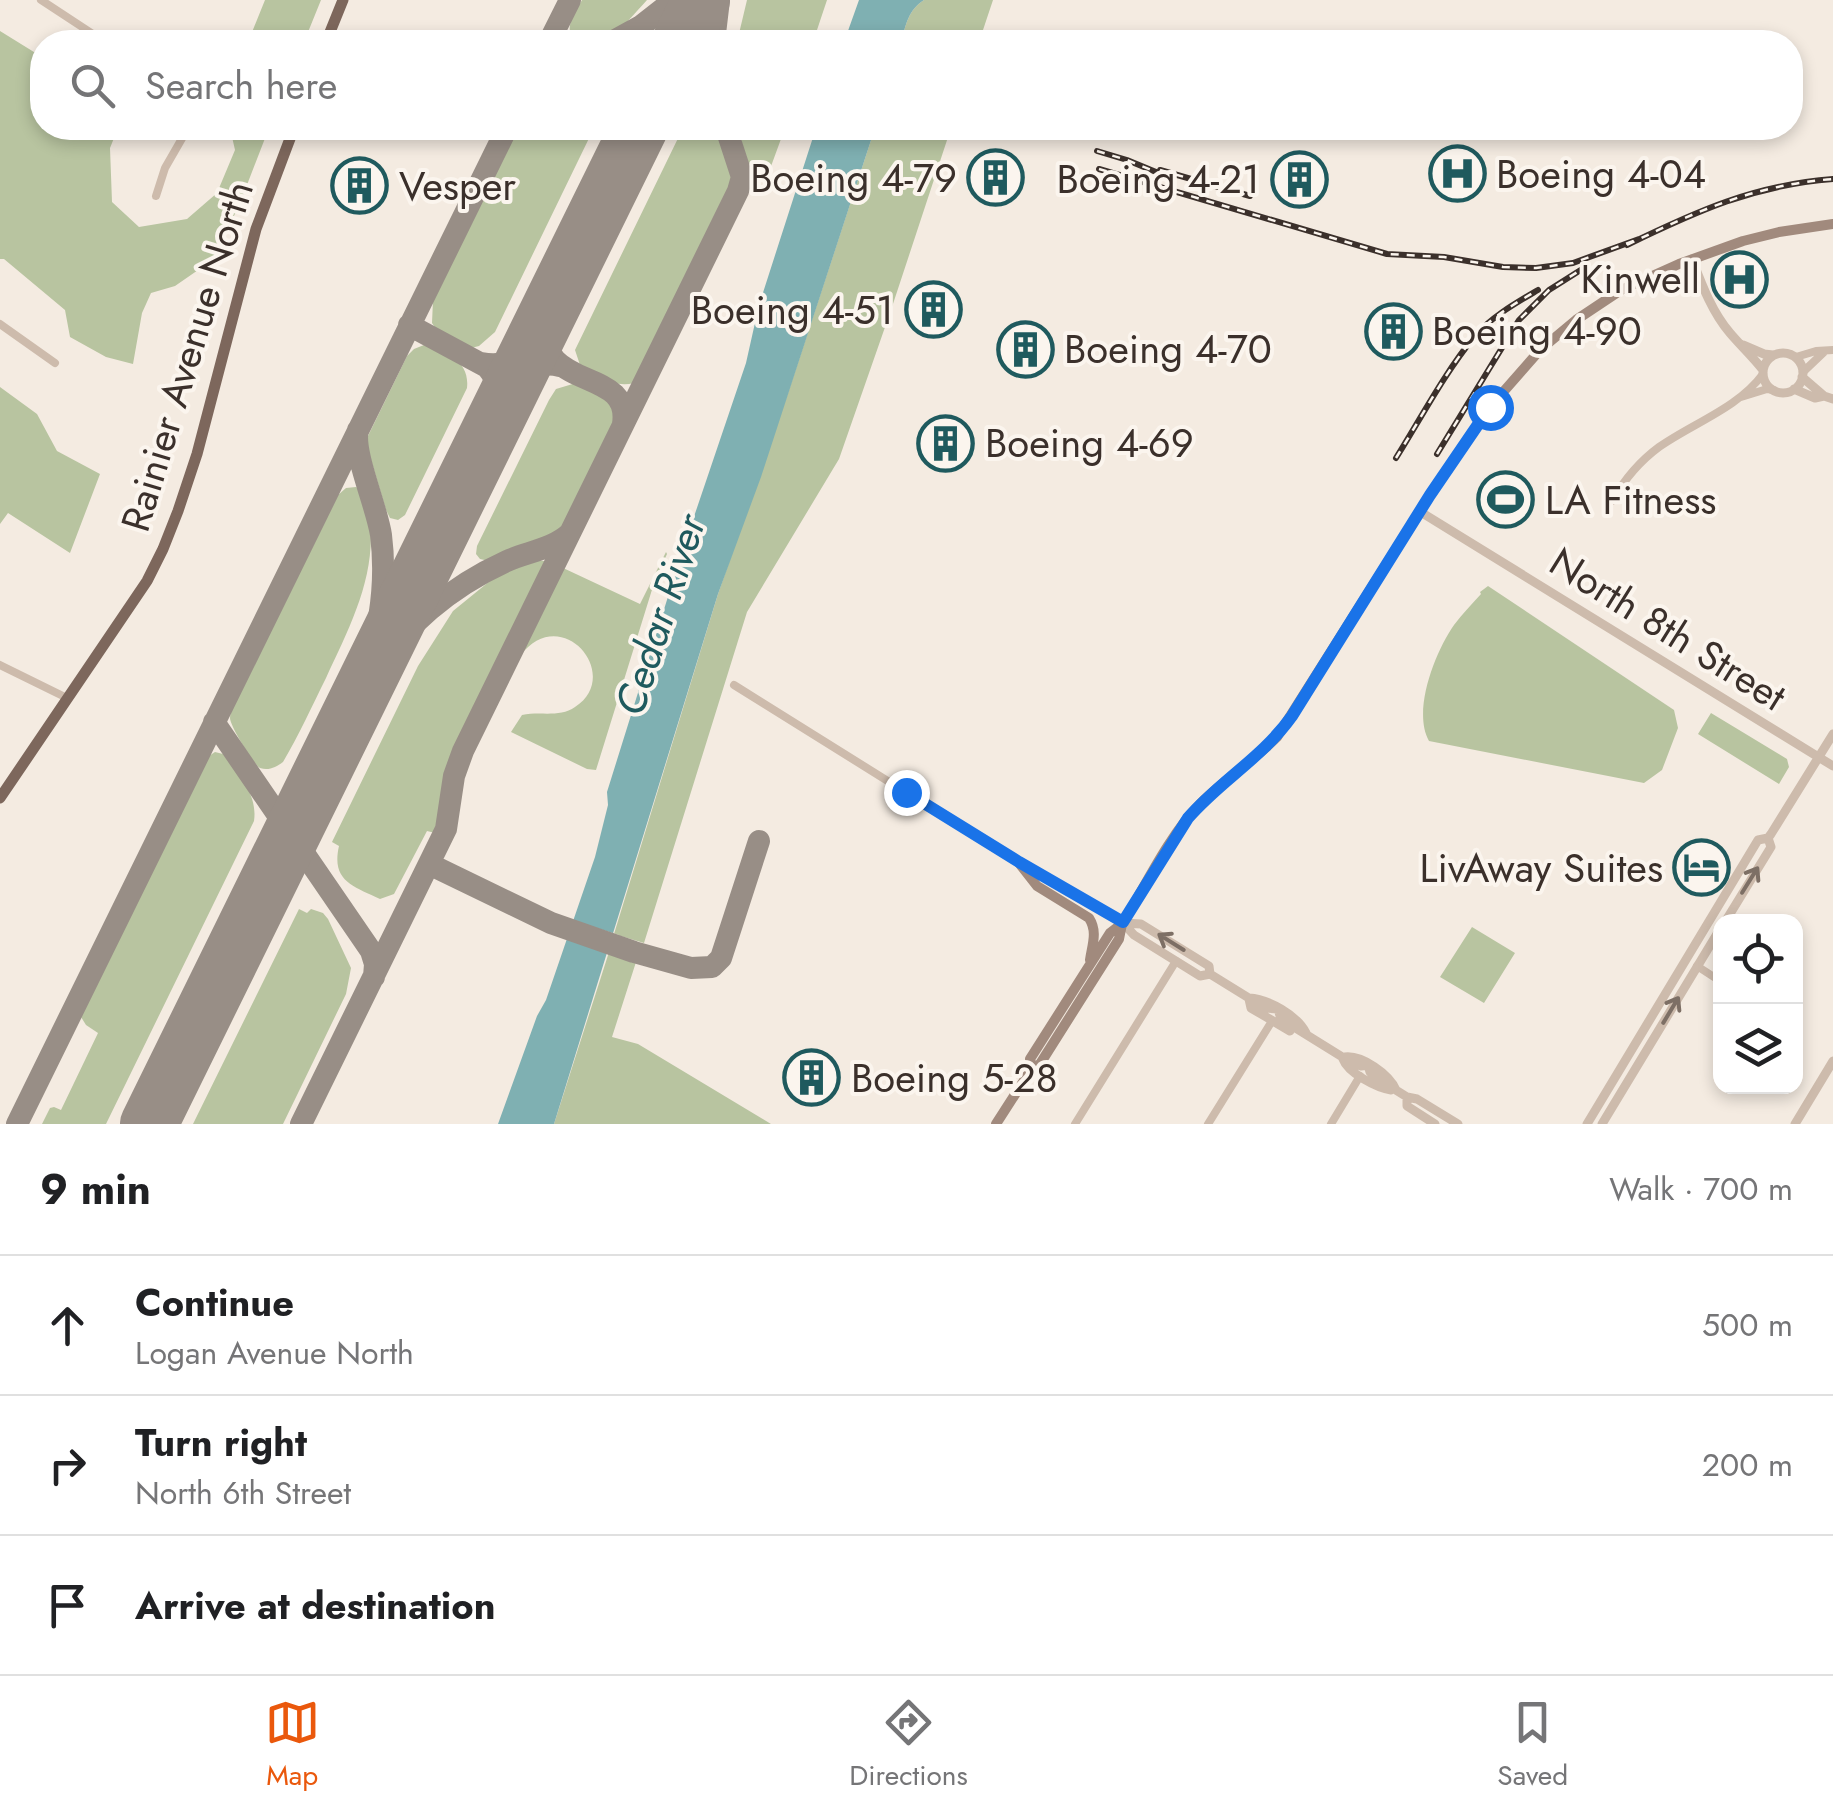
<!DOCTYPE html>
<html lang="en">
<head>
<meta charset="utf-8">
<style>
	:root { --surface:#fff; --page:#f2f2f2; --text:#202124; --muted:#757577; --line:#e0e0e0; --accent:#ea580c }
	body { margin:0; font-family:Jost,sans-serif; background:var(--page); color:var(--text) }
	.controls { position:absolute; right:30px; bottom:30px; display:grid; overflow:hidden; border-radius:20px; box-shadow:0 5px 15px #0003 }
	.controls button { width:90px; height:90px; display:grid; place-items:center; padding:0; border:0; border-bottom:2px solid var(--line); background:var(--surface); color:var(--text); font:50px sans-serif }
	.stop { position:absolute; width:30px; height:30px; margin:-22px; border:8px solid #1a73e8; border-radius:50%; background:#fff }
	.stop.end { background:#1a73e8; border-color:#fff; box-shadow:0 2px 10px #0008 }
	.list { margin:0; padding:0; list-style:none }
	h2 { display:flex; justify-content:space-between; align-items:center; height:130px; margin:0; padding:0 40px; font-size:42px }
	h2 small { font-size:32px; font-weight:400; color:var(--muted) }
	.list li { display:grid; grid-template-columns:65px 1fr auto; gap:30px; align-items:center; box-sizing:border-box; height:140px; padding:0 40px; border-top:2px solid var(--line) }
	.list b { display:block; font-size:38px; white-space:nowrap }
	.list p { margin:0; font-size:32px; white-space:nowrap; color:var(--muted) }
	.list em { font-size:32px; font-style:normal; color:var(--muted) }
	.icon { flex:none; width:55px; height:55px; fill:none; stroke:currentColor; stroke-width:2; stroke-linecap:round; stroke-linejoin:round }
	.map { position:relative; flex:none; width:1833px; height:1124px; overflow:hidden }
	.search { position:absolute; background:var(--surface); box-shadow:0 5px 15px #0003; left:30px; right:30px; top:30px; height:110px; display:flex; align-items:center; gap:25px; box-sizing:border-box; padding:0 35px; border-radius:40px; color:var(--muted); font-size:38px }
	.sheet { height:550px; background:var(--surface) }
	nav { display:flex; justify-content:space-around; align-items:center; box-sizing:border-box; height:140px; border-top:2px solid var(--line); background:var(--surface); font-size:28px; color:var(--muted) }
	nav a { display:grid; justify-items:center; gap:5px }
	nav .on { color:var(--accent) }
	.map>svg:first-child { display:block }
	.green { fill:#b8c4a0 }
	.water { fill:#7fb0b2 }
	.pier { fill:#f4ebe1 }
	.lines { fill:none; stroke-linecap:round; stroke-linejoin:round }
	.taxiway { stroke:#988e86; stroke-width:22 }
	.runway { stroke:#988e86; stroke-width:58 }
	.minor { stroke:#cdbbac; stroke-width:8 }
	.tertiary { stroke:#cdbbac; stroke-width:9 }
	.secondary { stroke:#a18a7d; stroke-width:10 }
	.primary { stroke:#7d675c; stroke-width:11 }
	.rail-casing { stroke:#3b302b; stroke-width:6 }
	.rail { stroke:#fbf5ee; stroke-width:2.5; stroke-dasharray:8; stroke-linecap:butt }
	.oneway { stroke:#7d6f65 }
	.route { stroke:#1a73e8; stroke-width:12 }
	.labels { text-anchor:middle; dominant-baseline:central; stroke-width:8; stroke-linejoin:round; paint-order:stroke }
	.poi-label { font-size:40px; fill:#3b302b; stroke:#fbf5ee; text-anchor:start }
	.street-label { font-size:40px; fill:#3b302b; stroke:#fbf5ee }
	.water-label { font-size:42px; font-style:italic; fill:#1f5a5e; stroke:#fbf5ee }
</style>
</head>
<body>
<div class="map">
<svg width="1833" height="1124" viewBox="0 0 1833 1124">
	<rect width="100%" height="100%" fill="#f4ebe1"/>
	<!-- green -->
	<path class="green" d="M265 0H321L304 42H248Z
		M582 0H647C623 26 613 43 575 42 563 28 574 15 582 0Z
		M747 0H827L813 42H737Z
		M924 0H993L979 42H901C906 25 908 10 924 0Z
		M0 31 42 57V128H118L110 148 112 202 139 227 187 219 217 193 235 150 230 128H269L240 203 214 259 175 286 151 293 142 313 133 364 106 357 70 337 65 310 4 259H0Z
		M518 128H594L495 332 479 346 471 348 438 332 432 323 433 300Z
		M683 128H717L734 181 732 192 641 373 634 383C615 388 596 377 580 365L575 350Z
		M738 128H785L770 169 765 172 750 166 746 158Z
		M875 128H951L891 310 839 459 747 612 644 943 614 934 718 594 788 393Z
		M424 345C447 352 470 361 467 388L405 515 398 520 390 518 386 510 369 453 367 438 407 356 414 349Z
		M576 383 607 398 613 405 617 424 573 515 566 527 555 536 489 561 480 559 476 554 477 546 549 400 556 389Z
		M0 387 37 414 57 451 100 474 70 553 8 513 0 524Z
		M356 487 363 491C386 558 354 618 326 678 312 706 299 735 283 762 276 767 269 771 260 768 254 765 230 726 230 718 230 715 231 712 232 710L338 495 346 488Z
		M666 552 667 554 655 580 596 770 587 769 511 732 522 715C540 711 560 718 575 707 624 675 561 601 520 656L518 654 561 567 640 604Z
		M536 560 544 561V571L460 739C449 770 446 802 435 833L427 831 394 894 380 899C353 886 331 881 339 846L332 842 418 666 453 611 496 576Z
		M1488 586 1674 710 1678 728 1662 770 1644 783 1429 741C1412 711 1435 652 1454 625 1462 614 1472 604 1481 594L1480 592Z
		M1711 713 1787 759 1789 767 1779 784 1698 734Z
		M215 752 223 754C238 774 258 794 254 821L106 1124H42L50 1108 54 1107 61 1110 98 1033 86 1025 81 1017 209 756Z
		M299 909 307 913 311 909 323 913 328 919 351 968 346 994 283 1124H193Z
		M1472 927 1515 953 1484 1003 1440 977Z
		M609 952 636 962 612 1037 638 1044 771 1124H554Z"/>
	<!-- water -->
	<path class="water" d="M859 0H924C908 10 906 25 901 42H844Z
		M816 128H875L761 477 718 594 554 1124H498L537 1016 546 1000 595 857 608 805 607 792 681 555 746 363 759 305Z"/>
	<!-- pier -->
	<path class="pier" d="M568 919 619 935 613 954 562 937Z"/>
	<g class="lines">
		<!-- taxiway -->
		<path class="taxiway" d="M549 42 570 0
			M612 42 641 26 674 0
			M714 42 719 0
			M545 319C535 394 632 365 623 424
			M409 325 487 367C501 384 500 398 495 418
			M481 363C505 368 518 359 534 342
			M512 385C525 369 540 361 560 366
			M358 430C352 451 377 507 381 535 388 590 377 642 359 694
			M372 675C406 624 452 586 507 561 527 552 553 549 570 533
			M214 722 371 951 375 964 374 977
			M429 864 551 923 634 952 691 968 712 967 721 958 759 841
			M17 1124 507 128
			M301 1124 446 829 454 776 463 751 738 191 742 177 726 128"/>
		<!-- runway -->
		<path class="runway" d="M681 42 701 0
			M149 1124 639 128"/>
		<!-- minor -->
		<path class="minor" d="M41 0 105 42
			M156 196 165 168 188 128
			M0 324 55 363
			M1796 357 1816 351 1833 350
			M1803 372 1824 352
			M1741 397 1767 389 1774 390
			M1612 501C1624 480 1640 461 1659 447 1693 423 1738 408 1763 374
			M0 665 67 698
			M734 685 1019 863 1123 923
			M1697 966 1720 981
			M1075 1124 1176 961
			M1208 1124 1272 1021
			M1331 1124 1360 1076"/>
		<!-- tertiary -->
		<path class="tertiary" d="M1692 259C1702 285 1712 312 1730 333 1741 346 1753 357 1763 370
			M1743 345 1764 354 1773 355
			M1763 373a20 20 0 1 1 40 0a20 20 0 1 1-40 0Z
			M1802 377 1824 396
			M1794 389 1815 398 1824 396 1833 399
			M1419 511 1833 766
			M1725 922 1771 847 1768 838 1771 834 1833 734
			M1123 923 1141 924 1209 966 1210 974 1265 1008 1278 1009 1281 1019 1352 1063 1361 1066 1368 1065
			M1123 923 1134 935 1200 976 1210 974
			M1249 998C1268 999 1297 1015 1306 1033
			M1249 999 1251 1008 1290 1031
			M1345 1057C1362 1055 1389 1074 1396 1090
			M1343 1059C1348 1073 1377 1088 1391 1090
			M1368 1065 1370 1072 1375 1077 1407 1097 1417 1099 1458 1124
			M1407 1097V1106L1435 1124
			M1587 1124 1758 840 1768 838
			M1602 1124 1720 929
			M1795 1124 1833 1061"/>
		<!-- secondary -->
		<path class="secondary" d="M1019 863 1037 886 1089 918C1098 932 1092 945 1090 960
			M1032 1068 1040 1064 1119 939 1122 924
			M996 1124 1032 1068 1030 1059 1110 933 1123 923C1145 886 1170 834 1200 804 1224 780 1253 761 1277 737L1430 495 1490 407 1540 350 1576 320 1621 290 1679 264 1743 241 1779 232 1833 224"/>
		<!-- primary -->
		<path class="primary" d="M326 42 343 0
			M0 798 147 581 163 549 178 511 197 454 256 229 294 128"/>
		<defs>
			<path id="rail" d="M1097 151 1127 160 1173 179
				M1099 169 1387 254 1444 257 1503 267 1536 268 1573 263 1639 239
				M1160 170 1250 196
				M1627 245C1697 211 1754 185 1833 179
				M1437 454 1519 320 1549 290 1587 266
				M1396 458C1421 418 1444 374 1474 337 1491 317 1516 303 1538 290"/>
		</defs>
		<!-- rail casing -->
		<use href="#rail" class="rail-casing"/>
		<!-- rail -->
		<use href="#rail" class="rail"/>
	</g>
	<!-- one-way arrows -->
	<defs><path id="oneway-shaft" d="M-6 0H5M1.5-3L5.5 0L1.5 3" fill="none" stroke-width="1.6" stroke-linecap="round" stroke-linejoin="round" transform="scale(2.5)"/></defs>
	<g class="oneway">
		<use href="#oneway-shaft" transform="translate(1750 880) rotate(-58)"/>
		<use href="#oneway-shaft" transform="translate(1171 942) rotate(-148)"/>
		<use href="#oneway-shaft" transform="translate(1671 1010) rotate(-59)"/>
	</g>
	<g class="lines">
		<!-- route -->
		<path class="route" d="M906 792 1019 862 1123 922 1188 818C1221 780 1262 758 1292 716L1430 495 1490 407"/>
	</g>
	<!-- icons -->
	<defs>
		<symbol id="hospital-ring" viewBox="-11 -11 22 22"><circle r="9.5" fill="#fbf5ee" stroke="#1f5a5e" stroke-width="1.5"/><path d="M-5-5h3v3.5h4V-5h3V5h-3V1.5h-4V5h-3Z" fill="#1f5a5e"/></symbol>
		<symbol id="building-ring" viewBox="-11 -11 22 22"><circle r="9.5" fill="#fbf5ee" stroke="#1f5a5e" stroke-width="1.5"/><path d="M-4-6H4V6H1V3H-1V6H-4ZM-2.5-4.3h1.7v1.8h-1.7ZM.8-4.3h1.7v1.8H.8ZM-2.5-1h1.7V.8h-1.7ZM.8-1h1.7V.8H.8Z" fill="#1f5a5e"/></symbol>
		<symbol id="stadium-ring" viewBox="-11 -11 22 22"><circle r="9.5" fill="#fbf5ee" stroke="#1f5a5e" stroke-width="1.5"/><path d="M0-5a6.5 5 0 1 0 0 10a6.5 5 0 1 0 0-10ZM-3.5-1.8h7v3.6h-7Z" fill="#1f5a5e"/></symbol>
		<symbol id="hotel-ring" viewBox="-11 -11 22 22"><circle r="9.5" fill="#fbf5ee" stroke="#1f5a5e" stroke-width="1.5"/><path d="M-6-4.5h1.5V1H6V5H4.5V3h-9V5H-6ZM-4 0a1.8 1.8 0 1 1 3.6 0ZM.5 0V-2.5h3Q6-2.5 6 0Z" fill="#1f5a5e"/></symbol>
	</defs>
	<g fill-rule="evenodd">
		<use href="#hospital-ring" x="1426" y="142" width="63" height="63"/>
		<use href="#building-ring" x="964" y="146" width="63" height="63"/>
		<use href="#building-ring" x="1268" y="148" width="63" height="63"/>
		<use href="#building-ring" x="328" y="154" width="63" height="63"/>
		<use href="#hospital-ring" x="1708" y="248" width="63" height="63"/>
		<use href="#building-ring" x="902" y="278" width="63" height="63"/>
		<use href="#building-ring" x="1362" y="300" width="63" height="63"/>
		<use href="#building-ring" x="994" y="318" width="63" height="63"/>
		<use href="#building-ring" x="914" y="412" width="63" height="63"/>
		<use href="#stadium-ring" x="1474" y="468" width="63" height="63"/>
		<use href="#hotel-ring" x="1670" y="836" width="63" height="63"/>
		<use href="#building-ring" x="780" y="1046" width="63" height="63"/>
	</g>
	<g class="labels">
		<!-- poi labels -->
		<g class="poi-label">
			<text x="1496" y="174">Boeing 4-04</text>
			<text x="957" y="178" text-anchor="end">Boeing 4-79</text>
			<text x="1260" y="179" text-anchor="end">Boeing 4-21</text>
			<text x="399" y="186">Vesper</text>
			<text x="1700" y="279" text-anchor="end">Kinwell</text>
			<text x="894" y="310" text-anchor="end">Boeing 4-51</text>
			<text x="1432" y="331">Boeing 4-90</text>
			<text x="1064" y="349">Boeing 4-70</text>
			<text x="985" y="443">Boeing 4-69</text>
			<text x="1545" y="500">LA Fitness</text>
			<text x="1663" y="868" text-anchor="end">LivAway Suites</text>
			<text x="851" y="1078">Boeing 5-28</text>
		</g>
		<!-- street labels -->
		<g class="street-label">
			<text transform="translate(187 356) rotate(-73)">Rainier Avenue North</text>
			<text transform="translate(1668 629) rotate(32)">North 8th Street</text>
		</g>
		<!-- water labels -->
		<g class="water-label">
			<text transform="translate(660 615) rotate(-72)">Cedar River</text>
		</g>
	</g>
</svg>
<div class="controls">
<button><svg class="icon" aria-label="locate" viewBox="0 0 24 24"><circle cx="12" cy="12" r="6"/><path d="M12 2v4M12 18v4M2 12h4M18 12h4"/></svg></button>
<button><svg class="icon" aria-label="layers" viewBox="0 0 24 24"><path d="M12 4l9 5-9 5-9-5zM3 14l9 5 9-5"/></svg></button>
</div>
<div class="stop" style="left:1490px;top:407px"></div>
<div class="stop end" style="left:906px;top:792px"></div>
<div class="search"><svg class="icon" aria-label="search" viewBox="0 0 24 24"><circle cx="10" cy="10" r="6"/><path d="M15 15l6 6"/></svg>Search here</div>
</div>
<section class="sheet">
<h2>9 min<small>Walk · 700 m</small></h2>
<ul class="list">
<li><svg class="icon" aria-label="ahead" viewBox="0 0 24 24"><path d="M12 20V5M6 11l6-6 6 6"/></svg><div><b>Continue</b><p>Logan Avenue North</p></div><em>500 m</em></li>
<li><svg class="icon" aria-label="right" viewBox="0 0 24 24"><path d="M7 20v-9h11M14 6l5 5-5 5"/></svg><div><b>Turn right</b><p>North 6th Street</p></div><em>200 m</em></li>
<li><svg class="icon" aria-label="arrive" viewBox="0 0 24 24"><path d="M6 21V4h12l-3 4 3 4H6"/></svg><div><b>Arrive at destination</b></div></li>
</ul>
</section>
<nav>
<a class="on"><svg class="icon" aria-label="map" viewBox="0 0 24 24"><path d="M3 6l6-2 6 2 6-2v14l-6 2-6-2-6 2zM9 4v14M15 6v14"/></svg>Map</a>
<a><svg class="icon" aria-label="directions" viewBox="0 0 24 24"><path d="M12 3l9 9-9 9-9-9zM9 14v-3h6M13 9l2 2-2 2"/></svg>Directions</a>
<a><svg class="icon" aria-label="saved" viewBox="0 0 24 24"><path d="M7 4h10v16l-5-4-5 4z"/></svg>Saved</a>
</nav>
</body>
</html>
